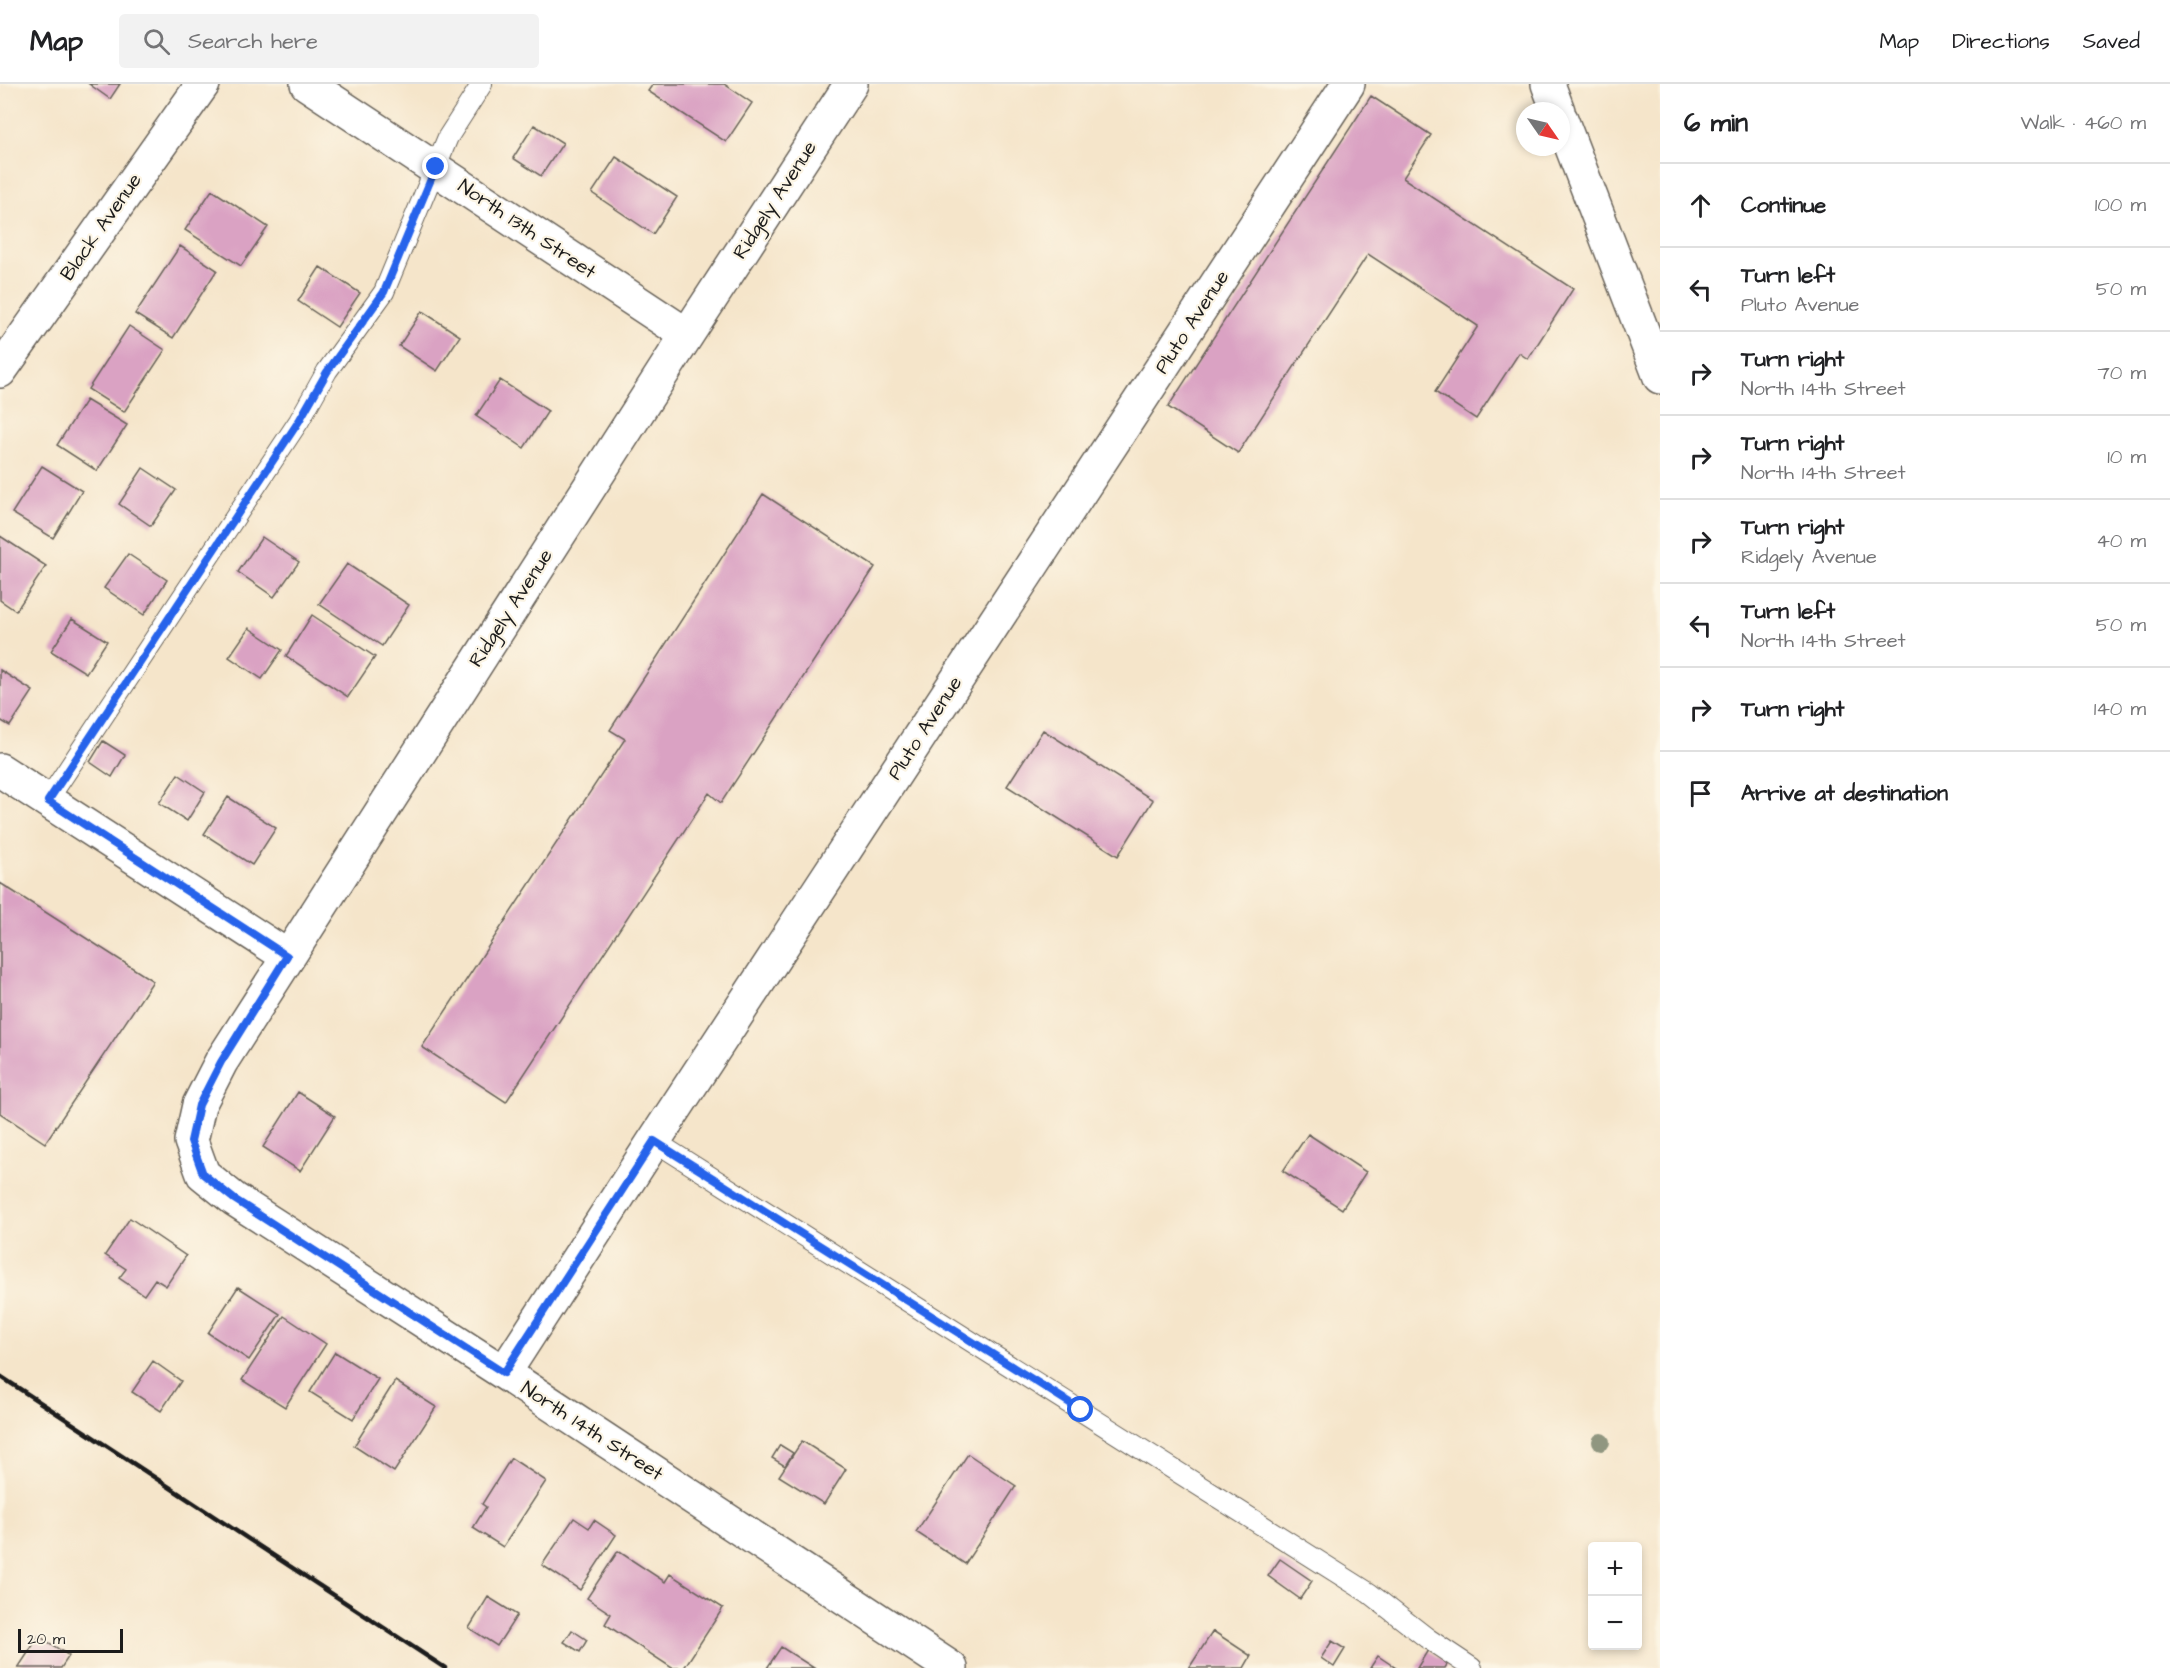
<!DOCTYPE html>
<html lang="en">
<head>
<meta charset="utf-8">
<style>
	:root { --surface:#fff; --page:#f2f2f2; --text:#202124; --muted:#757577; --line:#e0e0e0 }
	body { margin:0; font-family:"Architects Daughter",sans-serif; background:var(--page); color:var(--text) }
	.controls { position:absolute; right:18px; bottom:18px; display:grid; overflow:hidden; border-radius:6px; box-shadow:0 3px 9px #0003 }
	.controls button { width:54px; height:54px; display:grid; place-items:center; padding:0; border:0; border-bottom:2px solid var(--line); background:var(--surface); color:var(--text); font:30px sans-serif }
	.compass { position:absolute; left:1516px; top:18px; width:54px; height:54px; border-radius:50%; background:var(--surface); box-shadow:0 3px 9px #0003; rotate:124deg }
	.scale { position:absolute; left:18px; bottom:15px; width:105px; box-sizing:border-box; padding-left:6px; border:3px solid #1c1c1c; border-top:0; font-size:16px; line-height:21px; white-space:nowrap; color:#1c1c1c; -webkit-text-stroke:4px #fcf5e5; paint-order:stroke }
	.stop { position:absolute; width:18px; height:18px; margin:-14px; border:4px solid #2563eb; border-radius:50%; background:#fff }
	.stop.end { background:#2563eb; border-color:#fff; box-shadow:0 2px 6px #0008 }
	.list { margin:0; padding:0; list-style:none }
	h2 { display:flex; justify-content:space-between; align-items:center; height:78px; margin:0; padding:0 24px; font-size:26px }
	h2 small { font-size:20px; font-weight:400; color:var(--muted) }
	.list li { display:grid; grid-template-columns:39px 1fr auto; gap:18px; align-items:center; box-sizing:border-box; height:84px; padding:0 24px; border-top:2px solid var(--line) }
	.list b { display:block; font-size:22px; white-space:nowrap }
	.list p { margin:0; font-size:20px; white-space:nowrap; color:var(--muted) }
	.list em { font-size:20px; font-style:normal; color:var(--muted) }
	.icon { flex:none; width:33px; height:33px; fill:none; stroke:currentColor; stroke-width:2; stroke-linecap:round; stroke-linejoin:round }
	.map { position:relative; flex:none; width:1660px; height:1584px; overflow:hidden }
	header { display:flex; align-items:center; gap:36px; box-sizing:border-box; height:84px; padding:0 30px; background:var(--surface); border-bottom:2px solid var(--line) }
	header strong { font-size:28px }
	nav { display:flex; gap:33px; margin-inline-start:auto; font-size:21px }
	.search { width:420px; height:54px; background:var(--page); display:flex; align-items:center; gap:15px; box-sizing:border-box; padding:0 21px; border-radius:6px; color:var(--muted); font-size:22px }
	main { display:flex }
	aside { flex:1; background:var(--surface) }
	.map>svg:first-child { display:block }
	.building { fill:#daa2c3 }
	.lines { fill:none; stroke-linecap:round; stroke-linejoin:round }
	.service-casing { stroke:#686259; stroke-width:22 }
	.minor-casing { stroke:#686259; stroke-width:36 }
	.service { stroke:#fff; stroke-width:20 }
	.minor { stroke:#fff; stroke-width:33 }
	.rail { stroke:#1c1c1c; stroke-width:4.5 }
	.tree { fill:#909680 }
	.route { stroke:#2563eb; stroke-width:8 }
	.labels { text-anchor:middle; dominant-baseline:central; stroke-width:4.5; stroke-linejoin:round; paint-order:stroke }
	.street-label { font-size:20px; fill:#1c1c1c; stroke:#fcf5e5 }
</style>
</head>
<body>
<header>
<strong>Map</strong>
<div class="search"><svg class="icon" aria-label="search" viewBox="0 0 24 24"><circle cx="10" cy="10" r="6"/><path d="M15 15l6 6"/></svg>Search here</div>
<nav><a>Map</a><a>Directions</a><a>Saved</a></nav>
</header>
<main>
<div class="map">
<svg width="1660" height="1584" viewBox="0 0 1660 1584">
	<rect width="100%" height="100%" fill="#fcf5e5"/>
	<filter id="ink" filterUnits="userSpaceOnUse"><feTurbulence type="fractalNoise" baseFrequency=".0167" numOctaves="2"/><feDisplacementMap in="SourceGraphic" scale="12" xChannelSelector="R" yChannelSelector="G"/><feConvolveMatrix kernelMatrix="1 2 1 2 8 2 1 2 1" color-interpolation-filters="sRGB"/></filter>
	<filter id="wash" filterUnits="userSpaceOnUse"><feTurbulence type="fractalNoise" baseFrequency=".008" numOctaves="4" result="noise"/><feDisplacementMap in="SourceGraphic" scale="24" xChannelSelector="R" yChannelSelector="G"/><feGaussianBlur stdDeviation="1.35" result="paint"/><feColorMatrix in="noise" values="0 0 0 0 0 0 0 0 0 0 0 0 0 0 0 0 0 1.4 0 .05"/><feComposite in="paint" operator="in"/></filter>
	<g filter="url(#wash)">
		<rect width="100%" height="100%" fill="#f5e5ca"/>
		<g id="blocks">
			<!-- building -->
			<path class="building" d="M89 0H120L110 15Z
				M653 0H724L752 19 726 58 648 7Z
				M1371 12 1431 51 1403 94 1573 205 1528 275 1519 269 1476 335 1435 308 1478 242 1368 170 1238 369 1168 323Z
				M534 41 563 59 541 92 513 74Z
				M616 73 677 113 653 150 592 109Z
				M212 106 268 143 241 182 185 146Z
				M180 162 217 186 173 254 135 230Z
				M320 183 360 209 337 243 298 217Z
				M422 227 460 252 437 287 399 262Z
				M129 242 165 266 124 328 88 305Z
				M500 296 548 327 524 364 476 332Z
				M86 316 127 341 97 387 57 361Z
				M42 382 82 407 53 454 12 429Z
				M143 384 176 406 151 442 119 420Z
				M763 410 875 483 721 719 709 709 506 1018 422 963 625 655 610 646Z
				M0 452 46 482 16 527 0 516Z
				M262 453 299 478 274 513 238 488Z
				M128 470 167 496 144 531 104 504Z
				M347 480 409 521 382 562 319 520Z
				M312 531 375 573 348 613 286 572Z
				M72 535 107 557 86 589 51 567Z
				M249 544 282 566 262 595 229 573Z
				M0 586 33 607 10 642 0 636Z
				M1043 646 1153 716 1118 772 1007 702Z
				M103 657 125 671 112 693 90 678Z
				M178 690 205 708 187 737 159 719Z
				M228 713 276 744 252 781 204 750Z
				M0 799 153 897 45 1059 0 1029Z
				M298 1008 335 1032 300 1087 263 1063Z
				M1308 1050 1366 1088 1342 1125 1283 1087Z
				M130 1134 186 1172 166 1202 155 1195 144 1211 119 1194 126 1185 105 1171Z
				M238 1203 280 1230 249 1276 208 1249Z
				M284 1232 326 1260 285 1323 242 1296Z
				M335 1268 378 1295 353 1335 310 1308Z
				M153 1277 181 1297 161 1327 132 1308Z
				M395 1297 436 1323 394 1388 354 1362Z
				M802 1357 846 1385 824 1420 779 1392Z
				M780 1361 793 1369 785 1382 772 1374Z
				M968 1370 1016 1402 965 1480 916 1448Z
				M511 1374 546 1397 503 1463 473 1444 486 1423 482 1420Z
				M574 1434 589 1444 594 1436 616 1451 580 1506 542 1481Z
				M618 1467 665 1498 670 1490 723 1524 684 1584H672L605 1540 611 1530 587 1514Z
				M1280 1475 1312 1497 1300 1515 1268 1492Z
				M488 1513 517 1531 497 1562 469 1544Z
				M572 1546 587 1556 580 1568 564 1558Z
				M1213 1547 1251 1572 1244 1584H1189Z
				M39 1552 69 1572 61 1584H18Z
				M1332 1557 1345 1565 1334 1583 1321 1574Z
				M781 1563 814 1584H767Z
				M1428 1566 1448 1579 1445 1584H1417Z
				M1378 1572 1396 1584H1370Z"/>
		</g>
	</g>
	<g filter="url(#ink)">
		<use href="#blocks" fill-opacity="0" stroke="#686259" stroke-width="1.5"/>
		<g class="lines">
			<defs>
				<path id="service" d="M47 717 299 337 327 287 384 208 448 53 482 0
					M654 1057 1369 1509 1427 1554 1472 1584"/>
				<path id="minor" d="M307 0 687 251
					M851 0 687 251 221 978 199 1021 191 1057 203 1090 234 1115 504 1289 951 1584
					M1548 0 1558 27
					M1561 35 1660 293
					M0 287 203 0
					M0 686 287 872
					M504 1289 654 1057 1348 0"/>
			</defs>
			<!-- service casing -->
			<use href="#service" class="service-casing"/>
			<!-- minor casing -->
			<use href="#minor" class="minor-casing"/>
			<!-- service -->
			<use href="#service" class="service"/>
			<!-- minor -->
			<use href="#minor" class="minor"/>
			<!-- rail -->
			<path class="rail" d="M0 1292 445 1584"/>
		</g>
		<!-- trees -->
		<circle class="tree" cx="1601" cy="1358" r="9"/>
	</g>
	<g class="lines" filter="url(#ink)">
		<!-- route -->
		<path class="route" d="M436 83 384 208 327 288 299 337 48 717 287 872 221 978 199 1021 191 1057 203 1090 234 1115 504 1289 654 1057 1081 1326"/>
	</g>
	<g class="labels">
		<!-- street labels -->
		<g class="street-label">
			<text transform="translate(775 116) rotate(-57)">Ridgely Avenue</text>
			<text transform="translate(101 143) rotate(-55)">Black Avenue</text>
			<text transform="translate(527 145) rotate(34)">North 13th Street</text>
			<text transform="translate(1192 238) rotate(-57)">Pluto Avenue</text>
			<text transform="translate(511 524) rotate(-57)">Ridgely Avenue</text>
			<text transform="translate(925 644) rotate(-57)">Pluto Avenue</text>
			<text transform="translate(592 1347) rotate(33)">North 14th Street</text>
		</g>
	</g>
</svg>
<div class="controls">
<button>+</button>
<button>−</button>
</div>
<svg class="compass" viewBox="-18 -18 36 36"><path d="M0-13l5 13h-10z" fill="#e53935"/><path d="M0 13l5-13h-10z" fill="#757577"/></svg>
<div class="scale">20 m</div>
<div class="stop" style="left:1081px;top:1326px"></div>
<div class="stop end" style="left:436px;top:83px"></div>
</div>
<aside>
<h2>6 min<small>Walk · 460 m</small></h2>
<ul class="list">
<li><svg class="icon" aria-label="ahead" viewBox="0 0 24 24"><path d="M12 20V5M6 11l6-6 6 6"/></svg><div><b>Continue</b></div><em>100 m</em></li>
<li><svg class="icon" aria-label="left" viewBox="0 0 24 24"><path d="M17 20v-9H6M10 6l-5 5 5 5"/></svg><div><b>Turn left</b><p>Pluto Avenue</p></div><em>50 m</em></li>
<li><svg class="icon" aria-label="right" viewBox="0 0 24 24"><path d="M7 20v-9h11M14 6l5 5-5 5"/></svg><div><b>Turn right</b><p>North 14th Street</p></div><em>70 m</em></li>
<li><svg class="icon" aria-label="right" viewBox="0 0 24 24"><path d="M7 20v-9h11M14 6l5 5-5 5"/></svg><div><b>Turn right</b><p>North 14th Street</p></div><em>10 m</em></li>
<li><svg class="icon" aria-label="right" viewBox="0 0 24 24"><path d="M7 20v-9h11M14 6l5 5-5 5"/></svg><div><b>Turn right</b><p>Ridgely Avenue</p></div><em>40 m</em></li>
<li><svg class="icon" aria-label="left" viewBox="0 0 24 24"><path d="M17 20v-9H6M10 6l-5 5 5 5"/></svg><div><b>Turn left</b><p>North 14th Street</p></div><em>50 m</em></li>
<li><svg class="icon" aria-label="right" viewBox="0 0 24 24"><path d="M7 20v-9h11M14 6l5 5-5 5"/></svg><div><b>Turn right</b></div><em>140 m</em></li>
<li><svg class="icon" aria-label="arrive" viewBox="0 0 24 24"><path d="M6 21V4h12l-3 4 3 4H6"/></svg><div><b>Arrive at destination</b></div></li>
</ul>
</aside>
</main>
</body>
</html>
